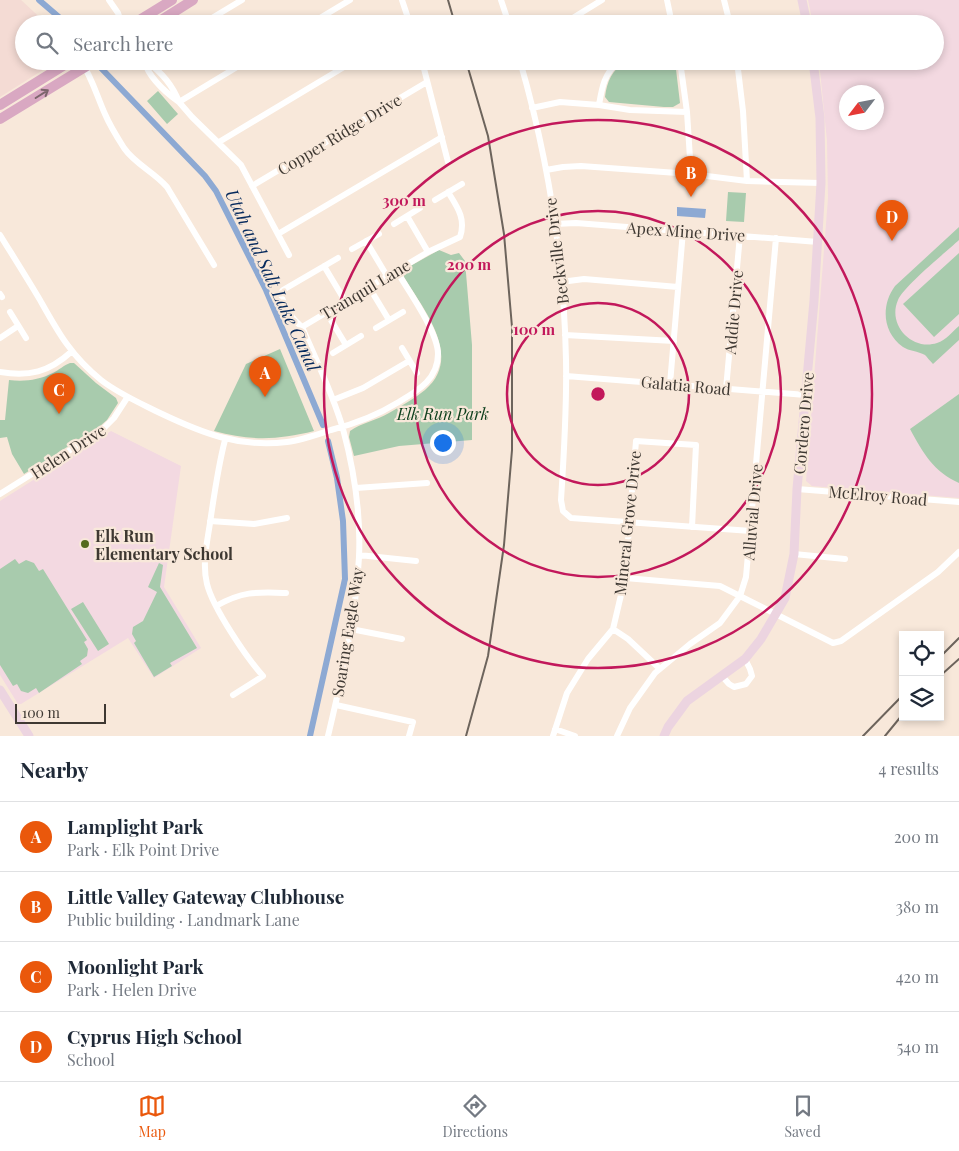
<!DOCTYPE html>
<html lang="en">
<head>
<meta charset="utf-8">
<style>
	:root { --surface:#fff; --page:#f2f2f3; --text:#1f2937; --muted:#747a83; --line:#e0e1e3; --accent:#ea580c }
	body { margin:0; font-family:"Playfair Display",serif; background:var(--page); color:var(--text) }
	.controls { position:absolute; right:15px; bottom:15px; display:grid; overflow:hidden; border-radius:0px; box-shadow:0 2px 8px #0003 }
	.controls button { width:45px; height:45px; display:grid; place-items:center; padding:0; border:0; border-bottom:1px solid var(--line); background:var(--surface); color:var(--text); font:25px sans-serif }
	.compass { position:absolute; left:839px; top:85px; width:45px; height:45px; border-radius:50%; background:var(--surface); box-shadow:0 2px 8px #0003; rotate:238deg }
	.scale { position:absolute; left:15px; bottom:12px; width:91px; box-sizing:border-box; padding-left:5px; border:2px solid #3e3832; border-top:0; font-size:14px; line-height:18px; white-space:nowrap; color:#3e3832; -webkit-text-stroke:4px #f8e8da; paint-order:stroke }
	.you { position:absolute; left:442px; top:442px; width:18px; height:18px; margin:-12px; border:4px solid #fff; border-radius:50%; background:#1a73e8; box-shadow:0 0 0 8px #1a73e833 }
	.badge { display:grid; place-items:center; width:32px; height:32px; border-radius:50%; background:var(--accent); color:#fff; font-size:16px; font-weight:700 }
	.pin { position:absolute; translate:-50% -41px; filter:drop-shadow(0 1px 2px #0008) }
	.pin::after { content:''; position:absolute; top:26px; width:18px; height:15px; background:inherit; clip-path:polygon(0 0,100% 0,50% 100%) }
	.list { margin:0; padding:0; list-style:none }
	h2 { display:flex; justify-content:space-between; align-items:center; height:65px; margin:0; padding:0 20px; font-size:21px }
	h2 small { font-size:16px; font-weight:400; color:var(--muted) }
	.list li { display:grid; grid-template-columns:32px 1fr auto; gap:15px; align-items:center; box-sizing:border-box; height:70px; padding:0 20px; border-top:1px solid var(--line) }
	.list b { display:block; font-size:19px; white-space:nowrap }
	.list p { margin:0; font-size:16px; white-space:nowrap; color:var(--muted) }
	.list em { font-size:16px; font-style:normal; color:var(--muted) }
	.icon { flex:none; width:28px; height:28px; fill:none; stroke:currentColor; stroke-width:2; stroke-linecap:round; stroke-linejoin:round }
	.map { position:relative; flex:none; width:959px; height:736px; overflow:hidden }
	.search { position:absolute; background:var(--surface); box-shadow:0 2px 8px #0003; left:15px; right:15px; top:15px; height:55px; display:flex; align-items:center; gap:12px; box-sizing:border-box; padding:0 18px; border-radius:28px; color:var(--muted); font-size:19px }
	.sheet { height:345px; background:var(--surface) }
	nav { display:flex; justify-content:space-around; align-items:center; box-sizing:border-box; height:70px; border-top:1px solid var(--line); background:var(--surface); font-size:14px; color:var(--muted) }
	nav a { display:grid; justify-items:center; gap:2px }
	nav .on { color:var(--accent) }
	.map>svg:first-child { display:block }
	.commercial { fill:#f4dbd4 }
	.education { fill:#f3d9e1; fill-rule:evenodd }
	.green { fill:#a8cbad }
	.water { fill:#8da9d3 }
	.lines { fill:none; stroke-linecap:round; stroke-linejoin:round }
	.canal { stroke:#8da9d3; stroke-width:6 }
	.street { stroke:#fff; stroke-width:6 }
	.secondary { stroke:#ecd4e0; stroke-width:9 }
	.primary { stroke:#d9a8c2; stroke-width:10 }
	.rail { stroke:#6d645c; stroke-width:2 }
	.oneway { stroke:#7c656c }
	.ring { fill:none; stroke:#c2185b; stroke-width:2.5 }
	.poi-dot { fill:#556c1c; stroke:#f8e8da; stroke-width:2 }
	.labels { text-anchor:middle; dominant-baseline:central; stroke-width:4.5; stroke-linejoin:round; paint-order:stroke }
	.street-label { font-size:16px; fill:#3e3832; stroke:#f8e8da }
	.park-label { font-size:16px; font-style:italic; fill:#0e401d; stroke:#f8e8da }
	.poi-label { font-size:16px; font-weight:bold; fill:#3e3832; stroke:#f8e8da; text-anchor:start }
	.water-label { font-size:18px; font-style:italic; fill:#062a5d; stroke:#f8e8da }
	.centre { fill:#c2185b; stroke:#f8e8da; stroke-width:2.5 }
	.ring-label { font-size:15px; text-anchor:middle; font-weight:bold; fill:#c2185b; stroke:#f8e8da; stroke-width:4.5; stroke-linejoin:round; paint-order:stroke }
</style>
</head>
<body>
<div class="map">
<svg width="959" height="736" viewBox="0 0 959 736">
	<rect width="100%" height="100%" fill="#f8e8da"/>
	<!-- commercial -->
	<path class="commercial" d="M0 0H21L47 24H24V61H57L0 97Z"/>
	<!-- education -->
	<path class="education" d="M808 0H959V498L812 486 806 481 828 198 827 141 819 61H935V24H813ZM846 92H876V122H846Z
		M111 431 181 466 164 587 201 648 154 678 128 638 21 704H18L0 675V501Z"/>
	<!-- green -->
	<path class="green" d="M626 61H675L680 103 673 107H664L609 102 605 97C607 81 612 70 626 61Z
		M158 91 178 114 167 124 147 101Z
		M728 192 746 193 744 222 726 221Z
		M959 227V240C946 252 904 286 898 300 887 325 912 351 937 343 946 340 952 332 959 326V340L933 364C930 361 927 357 925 355 918 351 909 351 903 347 882 332 881 305 895 286Z
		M439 250 451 255 459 253 465 261 472 345V440L399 446 354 456 349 437 350 431C361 423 377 420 389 413 401 406 414 399 425 390 464 357 423 309 404 277L405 269Z
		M959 253V314L934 337 903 304Z
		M280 349 314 431C278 440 250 441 214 431L246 364Z
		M70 363H74L96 383 116 398 118 403 107 420 99 427 24 474 12 454 7 437 0 438V420H5L9 380C24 382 39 380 53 373 59 370 64 365 70 363Z
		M959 394V483C934 472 923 453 910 429Z
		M15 559 19 564 26 560 34 563 39 571 43 569 87 640 84 642 88 649 87 656 80 661 82 664 39 693 36 688 28 693 21 691 17 684 13 686 0 665V569Z
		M159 563 163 565 160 587 197 648 170 663 172 666 154 677 134 643 136 641 132 634 133 627 143 621 157 592 148 587Z
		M83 602 109 644 98 651 71 609Z"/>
	<!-- water -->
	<path class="water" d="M677 207 706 209 705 218 677 216Z"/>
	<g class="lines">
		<!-- canal -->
		<path class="canal" d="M39 0 67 24
			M101 68 205 176 216 191 266 290 323 425
			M310 736 345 579 343 521 337 478 328 441"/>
		<!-- street -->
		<path class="street" d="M109 0 118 13 122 24
			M402 0 410 24
			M501 0 509 24
			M667 0 672 24
			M724 0 730 24
			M202 24 242 0
			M310 24 350 0
			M563 24 602 0
			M81 61C92 78 97 96 105 114 110 126 117 137 124 148 135 164 154 172 167 187L214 265
			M144 61C149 77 165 92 179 102 173 86 160 71 146 61
			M247 61 179 102 192 117 241 165 289 255
			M422 61 448 162
			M520 61C548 158 564 259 566 360 567 407 564 454 561 500L563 511 571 518 751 531
			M680 61 687 112 691 174
			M737 61 743 111 747 181
			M599 105C602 87 604 74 619 61
			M532 108 560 102 599 105 630 110 687 112
			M219 142 354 61
			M546 170 563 167 581 166 691 174 747 181 821 183
			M252 186 427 82
			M435 200 462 184
			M407 216 428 252
			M394 224 420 208
			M555 224 576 223 818 242
			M278 234 442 137
			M0 235C13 256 27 278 40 300 58 332 71 356 101 380 119 394 140 403 160 413 202 433 239 448 287 442 302 440 316 435 331 430 354 424 376 416 397 403 417 391 438 380 438 354 438 332 408 290 396 270
			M366 241 387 276
			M352 249 379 234
			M324 266 345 301
			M561 282 584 279 678 287
			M369 287 389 320
			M0 294 2 297
			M10 312 26 338
			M326 312 346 345
			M302 327C316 360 333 394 343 429 354 470 361 514 359 557 356 617 342 677 328 736
			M302 327 428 252 460 237C466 219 458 208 448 192
			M302 327C292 319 283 306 281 293L283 290 338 258
			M376 328 403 312
			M565 335 674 341
			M0 338 18 326
			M402 348 417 373
			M333 353 361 336
			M0 372C29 377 49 372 71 352
			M566 376 806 395
			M670 384 683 231
			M726 389 740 235
			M333 400 363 388 409 361
			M225 440C218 467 214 495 210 523 207 543 202 564 207 584 213 608 246 657 263 676L233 695
			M356 488 427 483
			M797 489 959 502
			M0 494 102 430 114 418 127 398
			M210 521 254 524 287 518
			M794 554 845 559
			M359 555 416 561
			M625 578 720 586 833 643 841 641 938 572 959 552
			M216 606C243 591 256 592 286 593
			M351 629 402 639
			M613 629 628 639 660 669
			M722 676 729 684 734 687 746 684 752 676 750 669 745 659
			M336 705 413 722 409 736
			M555 729 575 736
			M553 736 567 693 588 659 613 629 625 578 636 441 696 445 692 527
			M617 736 630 708 655 673 690 644 720 623 740 596 746 577 776 238"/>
		<!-- secondary -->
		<path class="secondary" d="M802 0 807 24
			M0 690 29 736
			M664 736 668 727 687 701 745 659 761 639 785 598 794 554 797 489 814 301 821 183 820 118 813 61"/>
		<!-- primary -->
		<path class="primary" d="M133 24 172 0
			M155 24 193 0
			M0 105 71 61
			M0 119 95 61"/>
		<!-- rail -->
		<path class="rail" d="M448 0 455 24
			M940 657 959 638
			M940 676 959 659
			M466 736 488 656 504 545 512 450V327L504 234 488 136 466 61
			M863 736 903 695
			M885 736 903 714"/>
	</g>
	<!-- one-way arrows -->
	<defs><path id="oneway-shaft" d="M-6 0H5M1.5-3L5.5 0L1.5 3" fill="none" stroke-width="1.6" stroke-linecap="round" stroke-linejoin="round" transform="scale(1.25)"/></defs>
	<use class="oneway" href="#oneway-shaft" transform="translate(42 94) rotate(-32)"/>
	<!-- distance rings -->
	<g class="ring">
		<circle cx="598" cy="394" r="91"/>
		<circle cx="598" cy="394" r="183"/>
		<circle cx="598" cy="394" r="274"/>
	</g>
	<!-- markers -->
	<circle class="poi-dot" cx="85" cy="544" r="5"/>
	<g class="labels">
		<!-- street labels -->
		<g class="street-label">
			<text transform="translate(339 134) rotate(-31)">Copper Ridge Drive</text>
			<text transform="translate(686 231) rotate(4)">Apex Mine Drive</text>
			<text transform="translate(556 251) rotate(-97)">Beckville Drive</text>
			<text transform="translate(365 289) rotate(-31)">Tranquil Lane</text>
			<text transform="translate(733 312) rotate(-85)">Addie Drive</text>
			<text transform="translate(686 385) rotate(5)">Galatia Road</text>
			<text transform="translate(803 423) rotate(-85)">Cordero Drive</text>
			<text transform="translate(68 451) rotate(-33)">Helen Drive</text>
			<text transform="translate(878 495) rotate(5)">McElroy Road</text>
			<text transform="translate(752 512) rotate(-85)">Alluvial Drive</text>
			<text transform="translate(627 523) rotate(-84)">Mineral Grove Drive</text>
			<text transform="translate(347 632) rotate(-81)">Soaring Eagle Way</text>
		</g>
		<!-- park labels -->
		<g class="park-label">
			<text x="443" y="413">Elk Run Park</text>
		</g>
		<!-- poi labels -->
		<g class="poi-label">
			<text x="95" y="535">Elk Run<tspan x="95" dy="18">Elementary School</tspan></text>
		</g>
		<!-- water labels -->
		<g class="water-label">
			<text transform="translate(273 280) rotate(65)">Utah and Salt Lake Canal</text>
		</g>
	</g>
	<circle cx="598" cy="394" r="8" class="centre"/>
	<g class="ring-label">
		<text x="404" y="206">300 m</text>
		<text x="469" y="270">200 m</text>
		<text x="534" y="335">100 m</text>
	</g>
</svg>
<div class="controls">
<button><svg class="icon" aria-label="locate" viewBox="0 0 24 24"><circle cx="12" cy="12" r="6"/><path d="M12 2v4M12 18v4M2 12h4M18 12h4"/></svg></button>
<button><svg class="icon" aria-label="layers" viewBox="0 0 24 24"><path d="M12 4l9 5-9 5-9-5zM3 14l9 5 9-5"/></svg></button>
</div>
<svg class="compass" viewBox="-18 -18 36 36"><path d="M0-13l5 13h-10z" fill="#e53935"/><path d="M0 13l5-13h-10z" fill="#747a83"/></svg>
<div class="scale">100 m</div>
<div class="you"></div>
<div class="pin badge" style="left:265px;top:397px">A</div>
<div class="pin badge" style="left:691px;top:197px">B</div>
<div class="pin badge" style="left:59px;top:414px">C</div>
<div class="pin badge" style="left:892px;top:241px">D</div>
<div class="search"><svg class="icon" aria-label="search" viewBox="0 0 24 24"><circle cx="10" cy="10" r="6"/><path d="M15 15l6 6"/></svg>Search here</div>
</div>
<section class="sheet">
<h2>Nearby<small>4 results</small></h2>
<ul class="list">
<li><span class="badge">A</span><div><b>Lamplight Park</b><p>Park · Elk Point Drive</p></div><em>200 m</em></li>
<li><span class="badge">B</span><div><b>Little Valley Gateway Clubhouse</b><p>Public building · Landmark Lane</p></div><em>380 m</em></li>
<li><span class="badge">C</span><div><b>Moonlight Park</b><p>Park · Helen Drive</p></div><em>420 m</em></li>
<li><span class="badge">D</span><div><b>Cyprus High School</b><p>School</p></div><em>540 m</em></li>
</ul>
</section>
<nav>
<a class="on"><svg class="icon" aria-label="map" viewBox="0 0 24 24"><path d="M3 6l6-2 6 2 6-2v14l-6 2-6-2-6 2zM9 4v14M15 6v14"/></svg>Map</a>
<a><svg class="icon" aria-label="directions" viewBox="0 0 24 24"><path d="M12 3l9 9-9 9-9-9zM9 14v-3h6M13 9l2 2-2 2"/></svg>Directions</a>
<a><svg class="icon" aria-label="saved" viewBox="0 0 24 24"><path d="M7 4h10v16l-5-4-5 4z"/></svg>Saved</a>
</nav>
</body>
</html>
